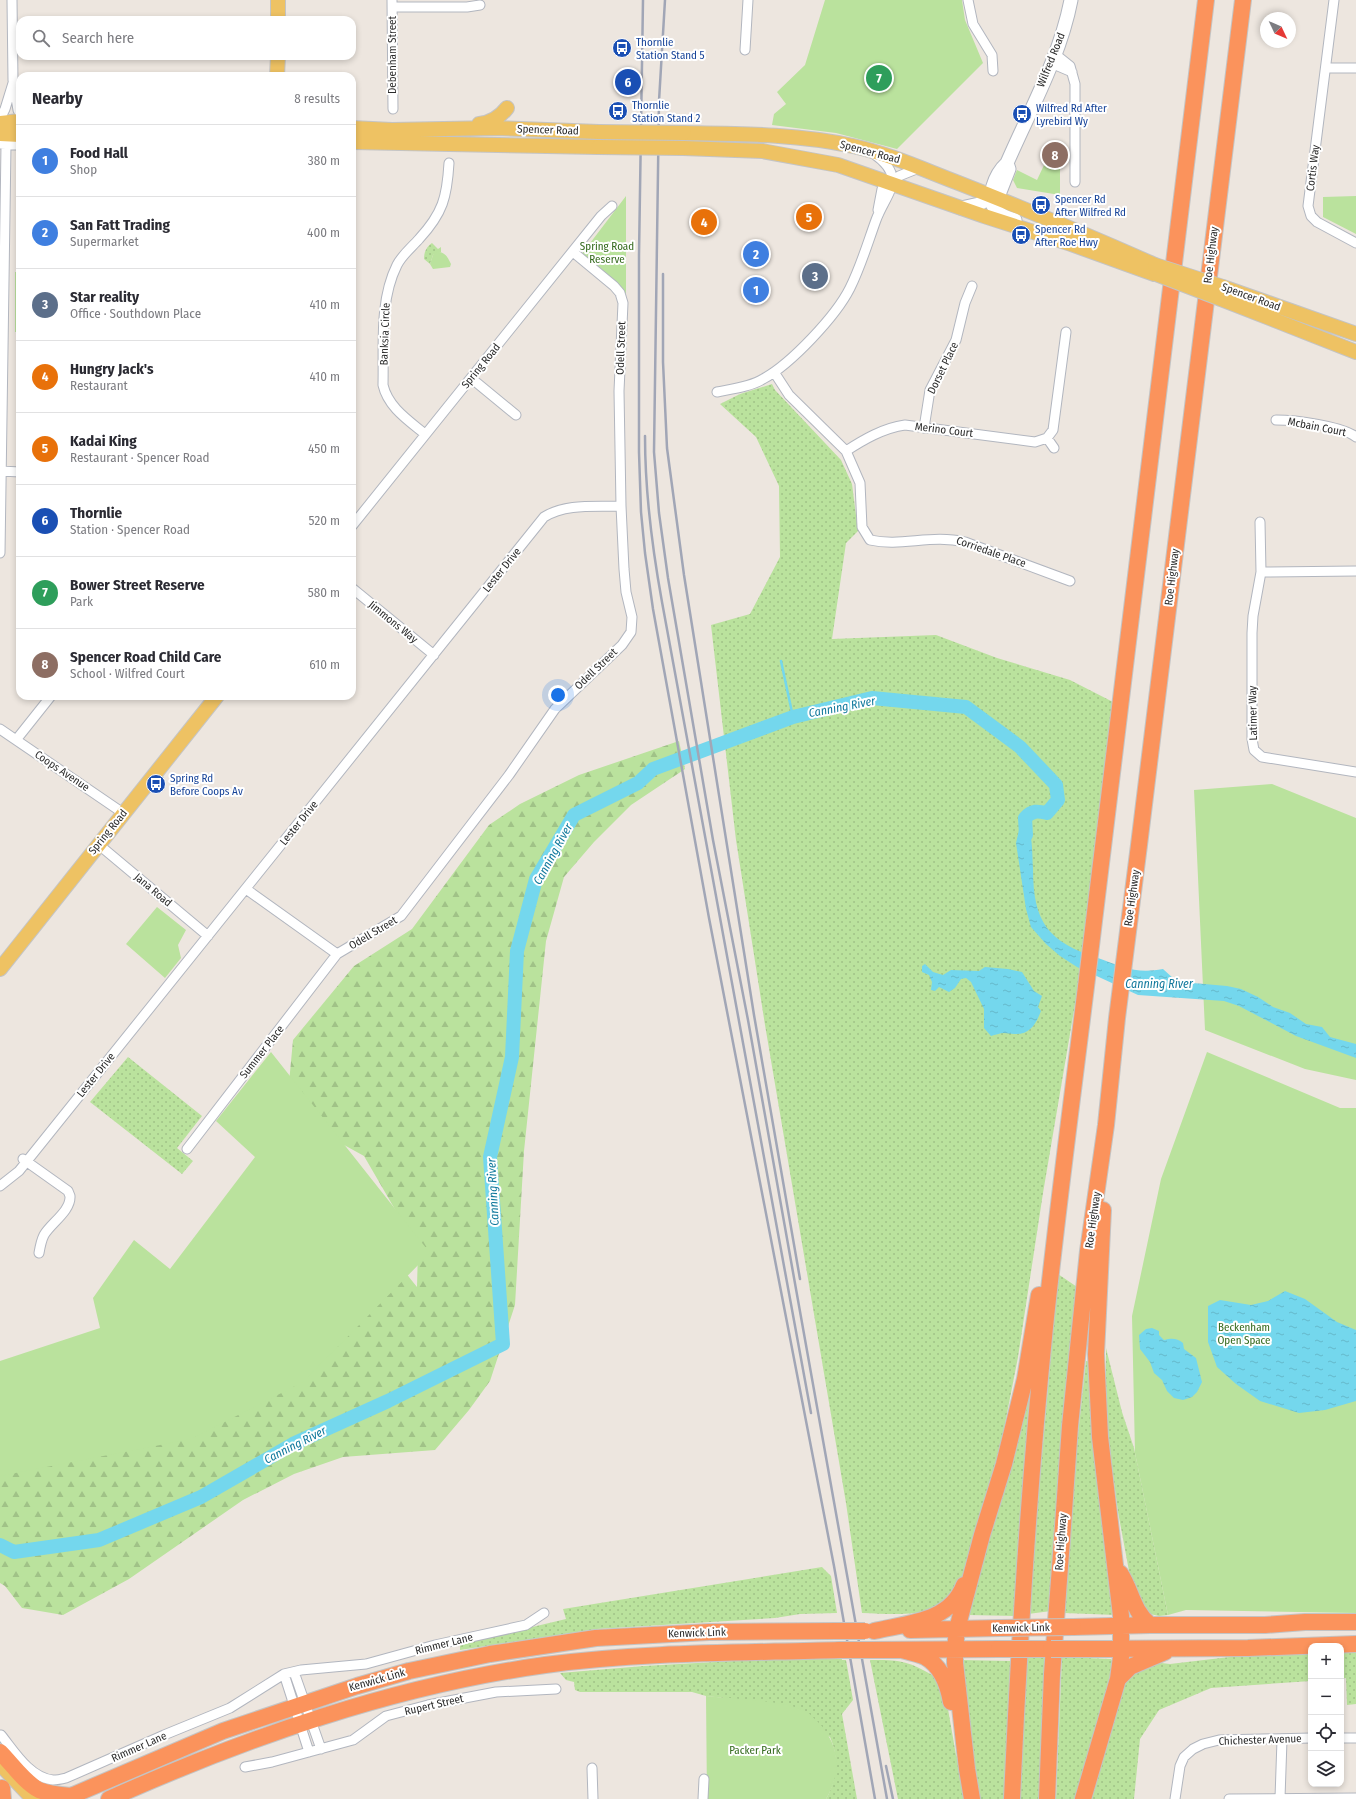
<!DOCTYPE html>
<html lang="en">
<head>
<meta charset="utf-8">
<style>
	:root { --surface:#fff; --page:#f2f2f3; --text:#2b2b33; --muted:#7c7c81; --line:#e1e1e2; --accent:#1a73e8 }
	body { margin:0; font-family:"Fira Sans Condensed",sans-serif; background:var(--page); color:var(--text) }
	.controls { position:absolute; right:12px; bottom:12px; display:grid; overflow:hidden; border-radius:8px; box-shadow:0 2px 6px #0003 }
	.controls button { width:36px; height:36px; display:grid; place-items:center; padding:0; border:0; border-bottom:1px solid var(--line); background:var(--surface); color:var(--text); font:20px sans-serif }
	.compass { position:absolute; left:1260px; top:12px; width:36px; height:36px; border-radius:50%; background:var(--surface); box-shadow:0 2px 6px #0003; rotate:134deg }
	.you { position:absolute; left:558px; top:695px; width:14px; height:14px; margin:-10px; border:3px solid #fff; border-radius:50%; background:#1a73e8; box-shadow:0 0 0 6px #1a73e833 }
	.badge { display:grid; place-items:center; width:26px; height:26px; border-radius:50%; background:var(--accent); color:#fff; font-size:13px; font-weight:700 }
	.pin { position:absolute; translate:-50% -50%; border:2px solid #fff; box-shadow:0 1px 4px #0006 }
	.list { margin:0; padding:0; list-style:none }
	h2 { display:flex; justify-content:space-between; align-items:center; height:52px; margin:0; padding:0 16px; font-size:17px }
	h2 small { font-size:13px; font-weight:400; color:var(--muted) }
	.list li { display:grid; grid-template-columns:26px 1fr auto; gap:12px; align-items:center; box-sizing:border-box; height:72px; padding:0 16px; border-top:1px solid var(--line) }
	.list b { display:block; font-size:15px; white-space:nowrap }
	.list p { margin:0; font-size:13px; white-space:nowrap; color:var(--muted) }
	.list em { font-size:13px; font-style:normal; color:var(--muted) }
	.icon { flex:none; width:22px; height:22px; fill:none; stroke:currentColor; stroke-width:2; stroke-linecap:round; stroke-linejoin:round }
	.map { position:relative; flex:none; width:1356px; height:1799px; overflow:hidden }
	.search { position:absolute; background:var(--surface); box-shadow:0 2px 6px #0003; left:16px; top:16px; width:340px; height:44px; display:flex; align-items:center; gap:10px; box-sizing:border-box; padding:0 14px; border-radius:12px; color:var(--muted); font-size:15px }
	.panel { position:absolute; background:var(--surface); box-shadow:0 2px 6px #0003; left:16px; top:72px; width:340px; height:628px; border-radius:12px }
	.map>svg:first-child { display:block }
	.grass { fill:url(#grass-dots) }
	.forest { fill:url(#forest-firs) }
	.park { fill:#bae29d }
	.water { fill:url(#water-ripples) }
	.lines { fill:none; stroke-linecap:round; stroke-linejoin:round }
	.stream { stroke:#74d7ed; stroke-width:2.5 }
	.river { stroke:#74d7ed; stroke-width:14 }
	.street-casing { stroke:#b2b6bf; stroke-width:11 }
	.secondary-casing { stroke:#b2b6bf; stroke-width:15 }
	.primary-casing { stroke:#c4c4c4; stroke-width:16 }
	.highway-casing { stroke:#c4c4c4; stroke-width:18 }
	.street { stroke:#fff; stroke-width:9 }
	.secondary { stroke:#fff; stroke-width:13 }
	.primary { stroke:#eec263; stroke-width:14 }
	.highway { stroke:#fb935c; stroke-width:16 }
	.rail { stroke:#a1a6b6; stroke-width:2.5 }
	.primary-bridge-casing { stroke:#c4c4c4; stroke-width:16; stroke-linecap:butt }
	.highway-bridge-casing { stroke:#c4c4c4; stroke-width:18; stroke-linecap:butt }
	.primary-bridge { stroke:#eec263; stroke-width:14 }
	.highway-bridge { stroke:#fb935c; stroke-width:16 }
	.labels { text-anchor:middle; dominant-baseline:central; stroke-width:4; stroke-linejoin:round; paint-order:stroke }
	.transit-label { font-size:11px; fill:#164399; stroke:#fff; text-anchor:start }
	.street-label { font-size:11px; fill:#2c2c2c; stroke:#fff }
	.park-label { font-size:11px; fill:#33691c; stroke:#fff }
	.water-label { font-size:12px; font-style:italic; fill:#10789c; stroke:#fff }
</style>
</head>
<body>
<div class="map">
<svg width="1356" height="1799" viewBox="0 0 1356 1799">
	<defs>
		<pattern id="grass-dots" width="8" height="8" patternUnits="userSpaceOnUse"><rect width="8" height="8" fill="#bae29d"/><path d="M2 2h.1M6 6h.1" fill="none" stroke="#a0c287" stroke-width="1.8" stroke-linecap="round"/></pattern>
		<pattern id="forest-firs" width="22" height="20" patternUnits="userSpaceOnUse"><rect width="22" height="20" fill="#bae29d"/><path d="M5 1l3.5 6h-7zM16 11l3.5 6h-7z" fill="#a0c287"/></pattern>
		<pattern id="water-ripples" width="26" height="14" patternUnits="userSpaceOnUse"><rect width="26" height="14" fill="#74d7ed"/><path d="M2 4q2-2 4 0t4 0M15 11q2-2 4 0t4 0" fill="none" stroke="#65b9cb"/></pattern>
	</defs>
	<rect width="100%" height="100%" fill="#ede6df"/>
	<!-- grass -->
	<path class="grass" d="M432 243 438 249 441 247V252L433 255 430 264 424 259C424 253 426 247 432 243Z
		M772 384 775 390 841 460 852 484 858 531 846 543 832 639 936 635 997 658 1070 680 1113 702 1080 975 1043 1193 1018 1357 993 1485 961 1581C940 1621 900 1614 862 1613L846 1503 765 1025 736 840 711 625 750 614 780 557 779 486 756 437 720 404 740 394Z
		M128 1057 202 1116 177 1148 193 1161 182 1174 90 1102Z
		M1058 1274 1080 1289 1051 1611 1028 1614Z
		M1106 1348 1122 1412 1134 1448 1168 1615 1159 1616 1150 1614 1145 1610 1132 1587 1118 1512 1106 1422Z
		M1086 1361 1093 1362 1116 1615 1064 1613 1072 1489Z
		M1030 1379H1034L1015 1616 968 1615 966 1611Z
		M822 1567 831 1576 837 1613 800 1614 775 1618 597 1629 460 1650V1644L566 1619 563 1609Z
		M1341 1651H1356V1704L1347 1705 1346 1678 1341 1679Z
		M1272 1652H1311V1681L1211 1688 1159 1710 1140 1739 1134 1799H1091L1128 1674 1161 1663 1170 1664Z
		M841 1655 842 1660H846L853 1700 842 1714 857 1799H826C837 1780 839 1757 830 1737L769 1703 706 1696 692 1692H580L575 1690 574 1682 566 1680 560 1673 644 1666Z
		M1050 1657 1041 1799H1020L1025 1658Z
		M1062 1657 1111 1659 1114 1665 1081 1799H1056Z
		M870 1660C899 1660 906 1660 932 1675L934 1673 945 1692 956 1755 961 1764 966 1799H898Z
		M960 1660 1011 1661 1004 1799H976Z"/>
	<!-- forest -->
	<path class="forest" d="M679 741 685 769 631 805 594 842 564 877 546 941 524 1151 515 1305 490 1381 469 1410 435 1450 343 1457 294 1474 243 1500 129 1579 63 1615 22 1608 5 1586 0 1583V1372L372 1231 417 1287 418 1249 364 1156 326 1135 289 1083 293 1040 354 966 412 929 489 825 520 804 579 775Z"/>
	<!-- park -->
	<path class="park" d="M825 0H962L965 20 983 63 897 149 836 133 772 125 774 114 786 104 777 92 805 65Z
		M1057 153 1060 154V195L1017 188 1013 180 1017 170 1037 180 1045 163 1051 166Z
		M626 196V294L581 255Z
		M1356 196V234L1323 217V197Z
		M437 252C445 251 448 258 451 264L450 267 433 269 430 264 433 255Z
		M15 272H20V332H15Z
		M1272 784 1356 818V1080L1305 1069 1205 1030 1194 790Z
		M157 907 186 930 178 945 181 958 165 978 126 944Z
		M271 1052 430 1253 303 1382 191 1439 0 1476V1361L100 1328 93 1298 134 1240 170 1269 255 1157 216 1121Z
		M1207 1052 1340 1108H1356V1613L1186 1610 1168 1615 1135 1453 1132 1316 1161 1179Z
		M706 1696C732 1699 783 1700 805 1711 810 1713 813 1718 817 1721 840 1744 842 1772 826 1799H707Z"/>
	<!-- water -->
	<path class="water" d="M1025 818C1033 834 1032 851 1033 869 1033 922 1048 942 1098 958 1123 967 1136 974 1163 969L1174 979 1193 983 1227 986 1241 989 1258 997 1273 1007 1290 1013 1306 1024 1322 1027 1330 1037 1356 1044V1058L1296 1036 1239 1006 1224 1001 1138 995 1077 967 1060 956 1046 944 1031 927 1026 909 1016 843 1019 830Z
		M925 964 933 972 943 975 951 970 979 971 985 967 1008 969 1022 972 1034 991 1042 996 1038 1007 1041 1011C1036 1024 1030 1035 1014 1034 1010 1034 1007 1033 1004 1033 1000 1033 995 1035 991 1036L984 1028V1009L971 982 966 978 961 979 955 988 949 992 939 987 935 991 931 990 932 982 929 975 922 972V966Z
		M1285 1291 1305 1299 1337 1322 1356 1330V1401L1325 1410 1299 1413 1260 1401 1236 1384 1217 1367 1208 1342V1306L1220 1300 1251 1305 1268 1301Z
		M1152 1328 1159 1331V1335L1164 1340C1172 1338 1177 1338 1183 1343L1184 1349 1196 1358 1202 1382 1197 1392 1192 1397 1183 1400 1174 1398 1167 1391 1162 1380 1154 1373 1150 1362 1140 1349 1139 1335 1146 1329Z"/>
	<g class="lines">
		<!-- stream -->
		<path class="stream" d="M781 661 793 717"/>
		<!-- river -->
		<path class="river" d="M0 1545 14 1552 99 1540 201 1497 293 1444 388 1401 503 1344 490 1157 512 1057 517 951 536 879 574 815 638 783 653 769 793 717 872 698 966 707 1020 747 1056 785 1058 800 1047 813C1038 811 1032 810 1025 818L1026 835"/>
		<defs>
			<path id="street" d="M12 0 13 80 18 110 20 114
				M392 0 393 109
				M968 0 973 24 992 55 993 71
				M1334 0 1308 206 1311 216 1317 222 1356 243
				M392 7H467L480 5
				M745 50 748 0
				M1055 54 1070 66 1075 84V182
				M1051 63 1072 72
				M1326 68H1356
				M0 119 5 109 13 83
				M1 144 20 145
				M878 210 882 189 899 176 919 168
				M774 372 789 395 846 451 860 483 862 527 870 540C902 547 931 534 965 542L1070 581
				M471 378 516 415
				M717 392C732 389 750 387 763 379 791 364 836 316 850 288 861 266 868 242 876 220 886 193 908 178 874 154
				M1276 420C1295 420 1342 426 1356 437
				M924 428 930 390 956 340 965 303 972 286
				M425 434C408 420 388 407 383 385 384 345 379 301 397 265 402 255 412 247 419 239 443 213 447 197 449 163
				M1047 438 1054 448
				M846 451C863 440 883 428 905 425L1035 442 1047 438 1053 430 1066 332
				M1 471 20 472
				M1260 522 1261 572 1253 616 1252 633V739L1254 750 1262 757 1356 772
				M352 526 601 216 612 206
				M0 553 6 145
				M1261 572 1356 571
				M352 588 434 655
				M0 729 123 813
				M16 740 51 696
				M98 844 208 936
				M246 889 337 954 401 916 509 775 555 709 622 645 631 632 632 617 626 592 624 569 621 506 619 391 623 303 620 293 614 286 573 252
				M187 1149 337 954
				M23 1159 68 1191 70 1196C71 1211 51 1223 44 1235 41 1241 40 1247 39 1253
				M0 1186 19 1171 544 517C566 503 596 507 621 506
				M294 1672 321 1749
				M284 1674 309 1752
				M1 1735C14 1751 30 1778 53 1780 57 1780 62 1779 66 1778L164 1735 230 1708 284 1674 301 1670 366 1664 435 1645 526 1625 544 1613
				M1341 1738H1356
				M245 1767 272 1762 353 1740 386 1716 428 1705 496 1692 556 1689
				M592 1768 593 1799
				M1280 1798 1282 1740
				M703 1799 704 1779
				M1175 1799 1180 1766 1184 1757 1193 1749 1203 1744 1219 1740 1311 1738
				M1229 1799 1356 1798"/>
			<path id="secondary" d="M961 208 979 204 1000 192 1009 169 1008 166
				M1015 220C1009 218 1002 216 998 212 983 200 996 173 1007 163 1030 110 1060 57 1071 0"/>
			<path id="primary" d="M278 20V0
				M277 76 278 56
				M0 123 20 121
				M479 124C490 123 500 117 507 108
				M352 128 392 130 495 128 599 132
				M684 133C740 134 798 134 853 146 889 154 922 169 956 182 1023 208 1089 236 1155 265
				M0 134 20 135
				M352 142 598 147
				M683 148 762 151 838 165 984 216 1071 244 1154 274
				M1223 287 1356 334
				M1221 299 1356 352
				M0 969 217 696
				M0 1764 33 1799"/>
			<path id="highway" d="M1120 1573C1132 1591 1132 1610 1150 1625
				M1073 1627 1150 1625H1265L1305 1622H1356
				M910 1630 1000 1628
				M874 1631C908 1623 950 1622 964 1585
				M1029 1649H1051
				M1072 1649 1248 1648 1356 1644
				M867 1650 999 1649
				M901 1650C909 1652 918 1654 925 1657 941 1666 948 1685 951 1702
				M1118 1679 1130 1667 1165 1652
				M0 1752C12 1764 24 1782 39 1790 49 1794 60 1795 71 1796
				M2 1788 3 1799
				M64 1799 223 1731 357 1686 409 1671 490 1654 596 1638 709 1632 837 1631
				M109 1799C248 1737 394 1686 545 1665 643 1652 742 1653 840 1650
				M972 1799 967 1769 955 1663V1650L957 1629 982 1535 1004 1464 1025 1379 1039 1295
				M1012 1799C1019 1641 1029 1484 1045 1327 1059 1192 1078 1056 1094 921 1131 614 1168 307 1206 0
				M1047 1799 1052 1674 1062 1540 1070 1426 1088 1251 1106 1125 1117 1018 1139 845 1243 0
				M1083 1799 1118 1679 1121 1657V1616L1100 1437 1096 1354 1103 1210"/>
		</defs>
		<!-- street casing -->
		<use href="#street" class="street-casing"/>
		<!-- secondary casing -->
		<use href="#secondary" class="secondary-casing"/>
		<!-- primary casing -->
		<use href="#primary" class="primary-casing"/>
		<!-- highway casing -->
		<use href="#highway" class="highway-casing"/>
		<!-- street -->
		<use href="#street" class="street"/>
		<!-- secondary -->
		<use href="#secondary" class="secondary"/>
		<!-- primary -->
		<use href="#primary" class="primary"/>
		<!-- highway -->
		<use href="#highway" class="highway"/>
		<!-- rail -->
		<path class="rail" d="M643 0 639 255V452L641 512 645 553 653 609 709 918 834 1566 875 1799
			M665 0 659 101 654 452 659 513 668 578 713 840 748 1020 887 1799
			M663 274V362L667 448 684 575 754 1015 800 1279
			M645 436C645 492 652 547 662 602L811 1413
			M886 1766 893 1799"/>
		<defs>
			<path id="primary-bridge" d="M599 132 684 133
				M598 147 683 148
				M1155 265 1223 287
				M1156 274 1221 299"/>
			<path id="highway-bridge" d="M1000 1628 1073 1627
				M837 1631H865
				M999 1649H1029
				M1051 1649H1072
				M840 1650H867"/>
		</defs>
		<!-- primary-bridge casing -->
		<use href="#primary-bridge" class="primary-bridge-casing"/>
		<!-- highway-bridge casing -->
		<use href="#highway-bridge" class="highway-bridge-casing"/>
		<!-- primary-bridge -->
		<use href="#primary-bridge" class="primary-bridge"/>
		<!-- highway-bridge -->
		<use href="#highway-bridge" class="highway-bridge"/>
	</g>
	<!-- icons -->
	<defs>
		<symbol id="bus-disc" viewBox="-11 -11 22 22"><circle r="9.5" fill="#1a4fb4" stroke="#fff"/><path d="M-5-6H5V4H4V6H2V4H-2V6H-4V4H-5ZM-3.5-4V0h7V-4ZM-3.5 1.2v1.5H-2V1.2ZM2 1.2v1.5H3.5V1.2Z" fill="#fff"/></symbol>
	</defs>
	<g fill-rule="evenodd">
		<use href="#bus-disc" x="611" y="37" width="22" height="22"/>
		<use href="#bus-disc" x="607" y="100" width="22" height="22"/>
		<use href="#bus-disc" x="1011" y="103" width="22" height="22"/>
		<use href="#bus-disc" x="1030" y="194" width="22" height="22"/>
		<use href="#bus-disc" x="1010" y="224" width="22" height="22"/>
		<use href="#bus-disc" x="145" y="773" width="22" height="22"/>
	</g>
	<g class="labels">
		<!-- transit labels -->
		<g class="transit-label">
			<text x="636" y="42">Thornlie<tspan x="636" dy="13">Station Stand 5</tspan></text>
			<text x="632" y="105">Thornlie<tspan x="632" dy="13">Station Stand 2</tspan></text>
			<text x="1036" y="108">Wilfred Rd After<tspan x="1036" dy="13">Lyrebird Wy</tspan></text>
			<text x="1055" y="199">Spencer Rd<tspan x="1055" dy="13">After Wilfred Rd</tspan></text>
			<text x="1035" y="229">Spencer Rd<tspan x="1035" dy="13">After Roe Hwy</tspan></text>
			<text x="170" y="778">Spring Rd<tspan x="170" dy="13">Before Coops Av</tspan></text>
		</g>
		<!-- street labels -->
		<g class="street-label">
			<text transform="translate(392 55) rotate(-90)">Debenham Street</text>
			<text transform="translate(1051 60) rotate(-68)">Wilfred Road</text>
			<text transform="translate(548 130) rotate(2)">Spencer Road</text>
			<text transform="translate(870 152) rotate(15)">Spencer Road</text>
			<text transform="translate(1313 168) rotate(-83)">Cortis Way</text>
			<text transform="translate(1211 255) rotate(-83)">Roe Highway</text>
			<text transform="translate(1251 297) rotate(20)">Spencer Road</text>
			<text transform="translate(385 334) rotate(-88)">Banksia Circle</text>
			<text transform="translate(621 348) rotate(-88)">Odell Street</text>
			<text transform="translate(481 366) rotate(-51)">Spring Road</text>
			<text transform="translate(943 368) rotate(-64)">Dorset Place</text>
			<text transform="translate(1317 427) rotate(11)">Mcbain Court</text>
			<text transform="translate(944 430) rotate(7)">Merino Court</text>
			<text transform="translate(991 552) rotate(19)">Corriedale Place</text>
			<text transform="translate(502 570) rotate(-51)">Lester Drive</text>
			<text transform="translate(1172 577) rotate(-83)">Roe Highway</text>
			<text transform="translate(393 622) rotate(39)">Jimmons Way</text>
			<text transform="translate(596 669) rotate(-44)">Odell Street</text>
			<text transform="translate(1253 713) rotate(-91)">Latimer Way</text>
			<text transform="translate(62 771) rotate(34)">Coops Avenue</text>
			<text transform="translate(299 823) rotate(-51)">Lester Drive</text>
			<text transform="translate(108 832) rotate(-51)">Spring Road</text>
			<text transform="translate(153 890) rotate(40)">Jana Road</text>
			<text transform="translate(1132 898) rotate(-82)">Roe Highway</text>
			<text transform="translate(373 933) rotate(-31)">Odell Street</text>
			<text transform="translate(262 1052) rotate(-52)">Summer Place</text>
			<text transform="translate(96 1075) rotate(-51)">Lester Drive</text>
			<text transform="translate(1093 1220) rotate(-82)">Roe Highway</text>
			<text transform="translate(1061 1542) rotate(-86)">Roe Highway</text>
			<text transform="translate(1021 1628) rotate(-1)">Kenwick Link</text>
			<text transform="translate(697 1633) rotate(-2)">Kenwick Link</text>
			<text transform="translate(444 1644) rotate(-14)">Rimmer Lane</text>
			<text transform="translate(377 1680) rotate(-16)">Kenwick Link</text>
			<text transform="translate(434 1705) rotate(-13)">Rupert Street</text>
			<text transform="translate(1260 1740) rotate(-2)">Chichester Avenue</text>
			<text transform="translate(139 1747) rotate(-24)">Rimmer Lane</text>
		</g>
		<!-- park labels -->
		<g class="park-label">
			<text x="607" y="246">Spring Road<tspan x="607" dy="13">Reserve</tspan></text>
			<text x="1244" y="1327">Beckenham<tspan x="1244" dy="13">Open Space</tspan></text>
			<text x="755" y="1750">Packer Park</text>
		</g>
		<!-- water labels -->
		<g class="water-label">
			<text transform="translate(842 707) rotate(-11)">Canning River</text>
			<text transform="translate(553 854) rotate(-61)">Canning River</text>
			<text x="1159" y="984">Canning River</text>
			<text transform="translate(493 1192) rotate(-93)">Canning River</text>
			<text transform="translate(295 1445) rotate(-27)">Canning River</text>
		</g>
	</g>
</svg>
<div class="controls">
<button>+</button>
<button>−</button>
<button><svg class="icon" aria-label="locate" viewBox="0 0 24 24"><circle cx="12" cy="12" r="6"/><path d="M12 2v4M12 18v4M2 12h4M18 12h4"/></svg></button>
<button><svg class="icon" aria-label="layers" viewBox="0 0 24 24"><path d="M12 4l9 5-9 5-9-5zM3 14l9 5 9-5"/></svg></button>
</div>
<svg class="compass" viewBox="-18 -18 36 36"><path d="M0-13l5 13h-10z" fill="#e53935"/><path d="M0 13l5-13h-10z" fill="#7c7c81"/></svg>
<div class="you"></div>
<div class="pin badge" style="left:756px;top:290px;background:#3f7fe0">1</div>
<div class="pin badge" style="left:756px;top:254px;background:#3f7fe0">2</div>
<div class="pin badge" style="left:815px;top:276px;background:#5c6f8a">3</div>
<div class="pin badge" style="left:704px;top:222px;background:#e8710a">4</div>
<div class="pin badge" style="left:809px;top:217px;background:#e8710a">5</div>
<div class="pin badge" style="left:628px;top:82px;background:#1a4fb4">6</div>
<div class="pin badge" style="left:879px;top:78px;background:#2e9e5b">7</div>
<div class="pin badge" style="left:1055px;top:155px;background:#8d6e63">8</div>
<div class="search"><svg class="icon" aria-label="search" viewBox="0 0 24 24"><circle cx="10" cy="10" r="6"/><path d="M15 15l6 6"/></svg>Search here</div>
<section class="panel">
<h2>Nearby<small>8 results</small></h2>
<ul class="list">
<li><span class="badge" style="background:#3f7fe0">1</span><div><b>Food Hall</b><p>Shop</p></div><em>380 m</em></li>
<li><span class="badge" style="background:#3f7fe0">2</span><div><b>San Fatt Trading</b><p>Supermarket</p></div><em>400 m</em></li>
<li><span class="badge" style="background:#5c6f8a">3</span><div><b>Star reality</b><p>Office · Southdown Place</p></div><em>410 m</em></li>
<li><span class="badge" style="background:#e8710a">4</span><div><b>Hungry Jack's</b><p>Restaurant</p></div><em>410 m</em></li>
<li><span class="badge" style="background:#e8710a">5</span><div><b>Kadai King</b><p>Restaurant · Spencer Road</p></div><em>450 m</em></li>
<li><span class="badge" style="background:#1a4fb4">6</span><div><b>Thornlie</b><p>Station · Spencer Road</p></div><em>520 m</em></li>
<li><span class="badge" style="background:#2e9e5b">7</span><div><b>Bower Street Reserve</b><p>Park</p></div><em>580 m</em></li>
<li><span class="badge" style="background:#8d6e63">8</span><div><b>Spencer Road Child Care</b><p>School · Wilfred Court</p></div><em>610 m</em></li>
</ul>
</section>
</div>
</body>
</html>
